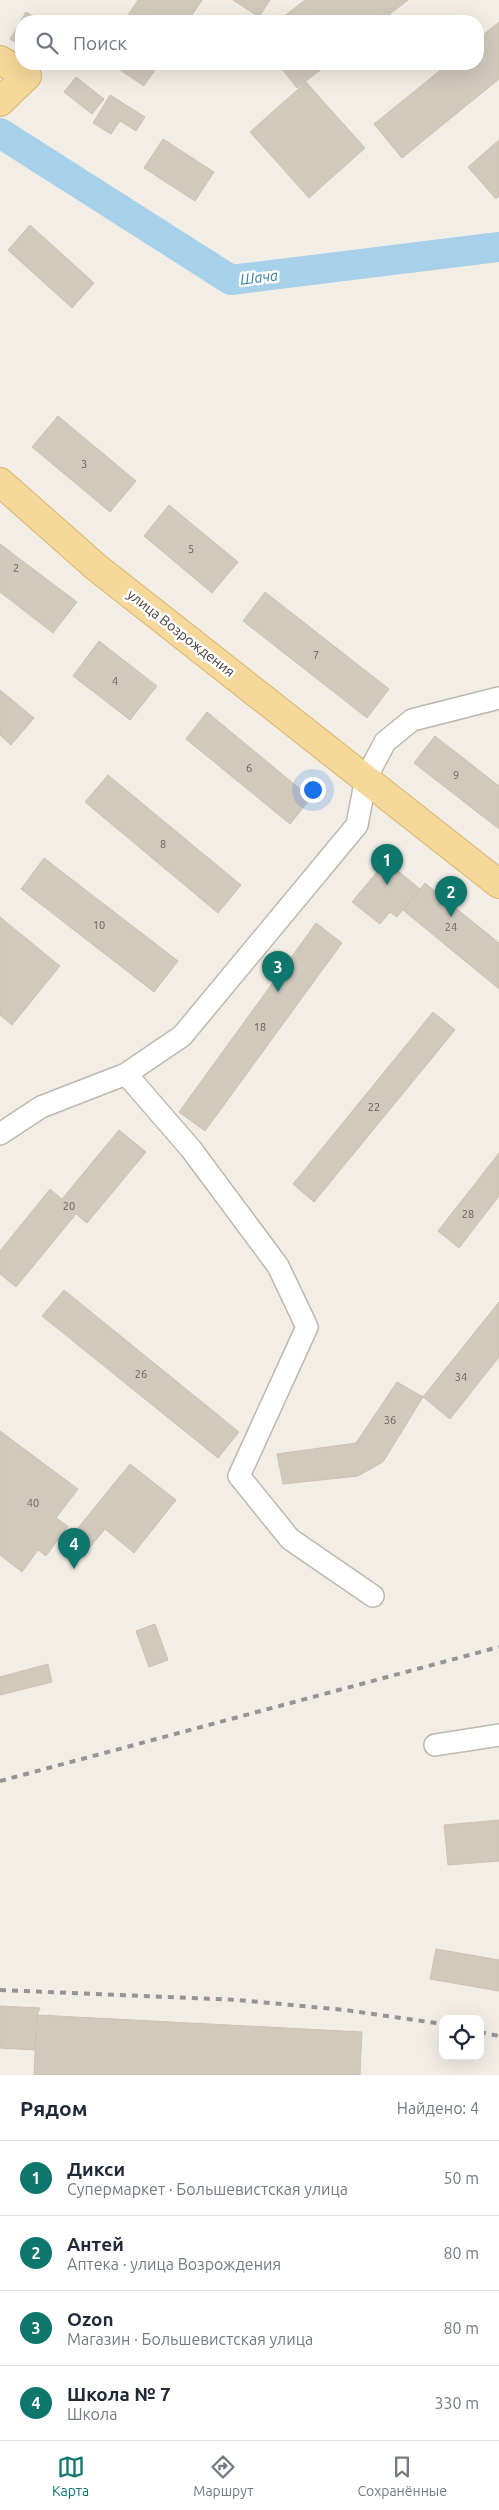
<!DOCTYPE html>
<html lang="ru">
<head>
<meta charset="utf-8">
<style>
	:root { --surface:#fff; --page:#f6f6f7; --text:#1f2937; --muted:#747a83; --line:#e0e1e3; --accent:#0f766e }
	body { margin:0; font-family:Ubuntu,sans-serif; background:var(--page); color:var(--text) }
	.controls { position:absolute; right:15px; bottom:15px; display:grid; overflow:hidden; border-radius:10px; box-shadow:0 5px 20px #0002 }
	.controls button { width:45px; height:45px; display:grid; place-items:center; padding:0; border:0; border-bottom:1px solid var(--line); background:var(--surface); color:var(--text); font:25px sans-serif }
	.you { position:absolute; left:312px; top:789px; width:18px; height:18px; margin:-12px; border:4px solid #fff; border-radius:50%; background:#1a73e8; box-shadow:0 0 0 8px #1a73e833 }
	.badge { display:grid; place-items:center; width:32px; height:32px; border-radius:50%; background:var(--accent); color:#fff; font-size:16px; font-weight:700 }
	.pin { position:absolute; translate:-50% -41px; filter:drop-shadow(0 1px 2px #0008) }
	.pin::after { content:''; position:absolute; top:26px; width:18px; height:15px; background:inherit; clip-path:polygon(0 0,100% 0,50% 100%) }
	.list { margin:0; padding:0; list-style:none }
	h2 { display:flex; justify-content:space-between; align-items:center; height:65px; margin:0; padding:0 20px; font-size:21px }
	h2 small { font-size:16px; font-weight:400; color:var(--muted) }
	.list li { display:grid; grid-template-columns:32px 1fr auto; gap:15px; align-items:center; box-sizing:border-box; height:75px; padding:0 20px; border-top:1px solid var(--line) }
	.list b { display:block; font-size:19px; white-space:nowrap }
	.list p { margin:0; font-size:16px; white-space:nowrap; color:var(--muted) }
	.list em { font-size:16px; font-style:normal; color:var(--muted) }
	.icon { flex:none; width:28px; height:28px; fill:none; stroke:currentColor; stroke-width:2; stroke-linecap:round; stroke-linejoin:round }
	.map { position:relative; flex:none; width:499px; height:2075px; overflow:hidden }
	.search { position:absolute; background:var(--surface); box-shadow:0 5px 20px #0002; left:15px; right:15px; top:15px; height:55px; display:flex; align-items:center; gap:12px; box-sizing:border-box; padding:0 18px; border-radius:20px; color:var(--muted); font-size:19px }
	.sheet { height:365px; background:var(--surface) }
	nav { display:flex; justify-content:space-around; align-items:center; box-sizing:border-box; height:70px; border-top:1px solid var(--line); background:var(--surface); font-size:14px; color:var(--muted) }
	nav a { display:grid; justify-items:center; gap:2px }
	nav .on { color:var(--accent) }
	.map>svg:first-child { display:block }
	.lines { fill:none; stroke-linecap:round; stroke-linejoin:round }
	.river { stroke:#a7d1ea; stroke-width:30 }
	.building { fill:#d2c9bd; stroke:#cdc1b1 }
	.minor-casing { stroke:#bfb8ad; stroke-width:24 }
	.major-casing { stroke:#dab46d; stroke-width:30 }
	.minor { stroke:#fff; stroke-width:21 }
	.major { stroke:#f6d89b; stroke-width:28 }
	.rail { stroke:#959595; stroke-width:4; stroke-dasharray:6 6; stroke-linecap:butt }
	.labels { text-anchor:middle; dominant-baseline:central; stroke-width:5; stroke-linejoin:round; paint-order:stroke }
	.number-label { font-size:11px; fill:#686158 }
	.street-label { font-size:14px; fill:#443e36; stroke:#fff }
	.water-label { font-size:15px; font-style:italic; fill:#387da7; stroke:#fff }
</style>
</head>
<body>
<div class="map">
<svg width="499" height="2075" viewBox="0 0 499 2075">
	<rect width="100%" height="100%" fill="#f2eee6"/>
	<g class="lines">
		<!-- river -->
		<path class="river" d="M0 133 231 280 499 247"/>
	</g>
	<!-- building -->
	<path class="building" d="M138 0H202L188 21H124Z
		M233 0H270L259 17Z
		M305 0H408L381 21H278Z
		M26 12 42 21H21V46L10 39Z
		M499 22V79L402 158 374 124 448 64H478V39Z
		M111 64H159L144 86Z
		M278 64H328L297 88Z
		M76 77 104 99 92 114 64 92Z
		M306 82 365 148 309 198 250 132Z
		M110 95 145 117 136 131 120 121 111 134 93 123Z
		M163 139 214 172 195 201 144 168Z
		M499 140V196L496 199 468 167Z
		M30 225 94 283 72 308 8 250Z
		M58 416 136 481 110 512 32 447Z
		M169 505 238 562 212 593 144 536Z
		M0 544 77 602 53 633 0 592Z
		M265 592 389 689 367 718 243 621Z
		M99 641 157 686 130 720 73 676Z
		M0 690 34 718 11 745 0 735Z
		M207 712 311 798 290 824 186 739Z
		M435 736 499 786V829L414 763Z
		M108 775 241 885 218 913 85 802Z
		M44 858 178 961 154 992 21 889Z
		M386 861 420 889 397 917 390 912 380 924 352 902Z
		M425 883 499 943V989L403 910Z
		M0 917 60 966 12 1025 0 1015Z
		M316 923 342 943 205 1131 179 1112Z
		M433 1012 455 1030 314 1202 293 1184Z
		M119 1130 146 1152 87 1223 76 1214 16 1287 0 1274V1251L50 1189 62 1199Z
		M499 1153V1196L459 1248 438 1231Z
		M64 1290 239 1432 218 1458 42 1316Z
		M499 1302V1357L450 1419 423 1397Z
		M397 1382 423 1397 383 1462 358 1476 283 1484 277 1454 356 1443Z
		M0 1431 78 1489 56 1518 68 1526 46 1556 38 1550 22 1572 0 1555Z
		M130 1464 176 1500 134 1553 105 1529 85 1553 69 1539Z
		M155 1624 168 1660 149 1667 136 1631Z
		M48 1664 52 1682 0 1695V1677Z
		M499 1820V1861L448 1865 444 1825Z
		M436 1949 499 1960V1991L430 1979Z
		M0 2006 40 2008 37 2015 35 2050 0 2048Z
		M37 2015 362 2032 360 2075H34Z"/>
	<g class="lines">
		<defs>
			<path id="minor" d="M126 1074 191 1149 278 1266 307 1327 239 1476 290 1539 373 1596
				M0 1134 41 1107 126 1074 182 1036 357 825 366 778 385 742 412 720 499 698
				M435 1745 499 1735"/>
			<path id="major" d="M0 60 27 76 0 102
				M0 482 96 567 499 884"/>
		</defs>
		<!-- minor casing -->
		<use href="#minor" class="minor-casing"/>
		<!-- major casing -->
		<use href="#major" class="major-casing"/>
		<!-- minor -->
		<use href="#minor" class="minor"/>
		<!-- major -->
		<use href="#major" class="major"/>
		<!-- rail -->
		<path class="rail" d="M0 1781 499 1647
			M0 1990 238 2000 345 2010 443 2024
			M480 2032 499 2036"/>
	</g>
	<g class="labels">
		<!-- number labels -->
		<g class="number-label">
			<text x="84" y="464">3</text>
			<text x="191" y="549">5</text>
			<text x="16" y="568">2</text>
			<text x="316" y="655">7</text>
			<text x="115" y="681">4</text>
			<text x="249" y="768">6</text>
			<text x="456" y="775">9</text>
			<text x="163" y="844">8</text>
			<text x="99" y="925">10</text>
			<text x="451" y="927">24</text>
			<text x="260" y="1027">18</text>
			<text x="374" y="1107">22</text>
			<text x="69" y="1206">20</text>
			<text x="468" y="1214">28</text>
			<text x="141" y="1374">26</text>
			<text x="461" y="1377">34</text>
			<text x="390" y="1420">36</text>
			<text x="33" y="1503">40</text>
		</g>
		<!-- street labels -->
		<g class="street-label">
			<text transform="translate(181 633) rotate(38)">улица Возрождения</text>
		</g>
		<!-- water labels -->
		<g class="water-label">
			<text transform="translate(259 277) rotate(-7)">Шача</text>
		</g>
	</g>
</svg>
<div class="controls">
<button><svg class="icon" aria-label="locate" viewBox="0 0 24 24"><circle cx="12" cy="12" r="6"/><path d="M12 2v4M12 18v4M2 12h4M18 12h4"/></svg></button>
</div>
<div class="you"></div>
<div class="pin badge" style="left:387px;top:885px">1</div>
<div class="pin badge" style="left:451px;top:917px">2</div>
<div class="pin badge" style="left:278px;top:992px">3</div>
<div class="pin badge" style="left:74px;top:1569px">4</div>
<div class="search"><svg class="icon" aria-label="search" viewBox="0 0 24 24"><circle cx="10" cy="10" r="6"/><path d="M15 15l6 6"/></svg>Поиск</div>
</div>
<section class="sheet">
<h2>Рядом<small>Найдено: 4</small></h2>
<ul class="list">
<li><span class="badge">1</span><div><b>Дикси</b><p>Супермаркет · Большевистская улица</p></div><em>50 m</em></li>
<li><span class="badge">2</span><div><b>Антей</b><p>Аптека · улица Возрождения</p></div><em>80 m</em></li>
<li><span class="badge">3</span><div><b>Ozon</b><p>Магазин · Большевистская улица</p></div><em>80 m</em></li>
<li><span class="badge">4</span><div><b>Школа № 7</b><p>Школа</p></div><em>330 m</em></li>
</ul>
</section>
<nav>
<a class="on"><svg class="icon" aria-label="map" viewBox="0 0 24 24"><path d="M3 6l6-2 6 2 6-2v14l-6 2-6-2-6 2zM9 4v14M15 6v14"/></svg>Карта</a>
<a><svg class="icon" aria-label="directions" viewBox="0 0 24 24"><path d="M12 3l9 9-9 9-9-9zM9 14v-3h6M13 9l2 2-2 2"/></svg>Маршрут</a>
<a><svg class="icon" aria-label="saved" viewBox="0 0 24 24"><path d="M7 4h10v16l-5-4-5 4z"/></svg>Сохранённые</a>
</nav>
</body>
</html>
